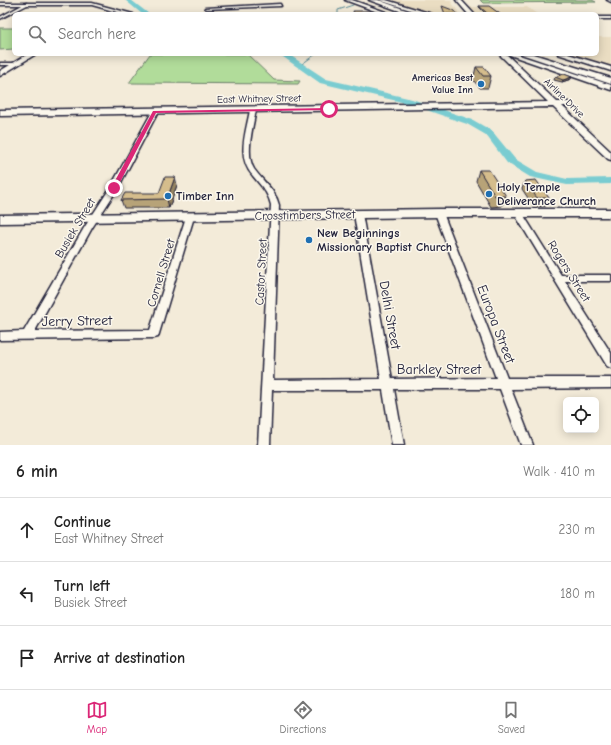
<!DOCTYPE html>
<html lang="en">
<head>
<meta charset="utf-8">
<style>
	:root { --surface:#fff; --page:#f2f2f2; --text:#222; --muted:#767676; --line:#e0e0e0; --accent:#db2777 }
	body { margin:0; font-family:"Comic Neue",sans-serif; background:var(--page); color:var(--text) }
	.controls { position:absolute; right:12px; bottom:12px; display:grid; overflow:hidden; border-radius:6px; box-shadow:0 2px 10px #0003 }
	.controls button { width:36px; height:36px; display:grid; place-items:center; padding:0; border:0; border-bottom:1px solid var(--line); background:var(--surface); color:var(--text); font:20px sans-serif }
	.stop { position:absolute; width:12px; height:12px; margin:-9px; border:3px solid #db2777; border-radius:50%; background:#fff }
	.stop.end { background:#db2777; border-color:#fff; box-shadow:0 1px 4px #0008 }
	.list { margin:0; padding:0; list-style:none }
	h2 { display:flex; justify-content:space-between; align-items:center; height:52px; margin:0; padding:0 16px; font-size:17px }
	h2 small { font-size:13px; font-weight:400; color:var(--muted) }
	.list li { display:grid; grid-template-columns:26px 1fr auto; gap:12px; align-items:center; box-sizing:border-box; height:64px; padding:0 16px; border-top:1px solid var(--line) }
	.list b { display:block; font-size:15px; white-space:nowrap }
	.list p { margin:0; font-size:13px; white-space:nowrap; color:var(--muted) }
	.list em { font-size:13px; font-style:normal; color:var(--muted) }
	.icon { flex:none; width:22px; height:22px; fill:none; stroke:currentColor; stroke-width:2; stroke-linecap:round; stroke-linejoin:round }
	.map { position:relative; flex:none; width:611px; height:445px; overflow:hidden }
	.search { position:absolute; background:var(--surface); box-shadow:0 2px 10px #0003; left:12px; right:12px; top:12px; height:44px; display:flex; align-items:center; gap:10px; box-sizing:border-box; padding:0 14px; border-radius:6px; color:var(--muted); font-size:15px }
	.sheet { height:244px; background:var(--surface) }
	nav { display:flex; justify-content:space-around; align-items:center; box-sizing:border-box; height:56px; border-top:1px solid var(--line); background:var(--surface); font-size:11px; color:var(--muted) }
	nav a { display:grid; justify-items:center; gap:2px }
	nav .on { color:var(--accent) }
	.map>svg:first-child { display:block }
	.built { fill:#eaddc2 }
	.green { fill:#b1dc9a; stroke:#6a7f6a }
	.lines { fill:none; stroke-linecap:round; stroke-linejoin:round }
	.stream { stroke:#578895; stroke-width:1 }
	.river { fill:#7accd1; fill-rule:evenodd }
	.street-casing { stroke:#22223b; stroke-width:3 }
	.secondary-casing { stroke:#22223b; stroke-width:3 }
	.highway-casing { stroke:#22223b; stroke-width:3 }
	.street { fill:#fbf7ec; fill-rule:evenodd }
	.secondary { fill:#fbf7ec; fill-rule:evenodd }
	.highway { fill:#fbf7ec; fill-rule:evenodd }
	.wall { fill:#b7a378; stroke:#22223b }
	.shaded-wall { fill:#958462; stroke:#22223b }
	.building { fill:#d5bd8c; stroke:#22223b }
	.route { fill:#db2777 }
	.poi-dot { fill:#1f6fb2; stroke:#fbf7ec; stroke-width:1.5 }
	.labels { text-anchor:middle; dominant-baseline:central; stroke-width:3; stroke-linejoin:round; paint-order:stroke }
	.far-poi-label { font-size:10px; font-weight:bold; fill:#22223b; stroke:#fbf7ec; text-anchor:end }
	.far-street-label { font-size:10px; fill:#22223b; stroke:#fbf7ec }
	.poi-label { font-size:12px; font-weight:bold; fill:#22223b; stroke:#fbf7ec; text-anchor:start }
	.street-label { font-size:12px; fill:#22223b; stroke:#fbf7ec }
	.near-street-label { font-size:14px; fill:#22223b; stroke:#fbf7ec }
</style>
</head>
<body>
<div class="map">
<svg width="611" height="445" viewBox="0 0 611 445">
	<rect width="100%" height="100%" fill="#f3ebd9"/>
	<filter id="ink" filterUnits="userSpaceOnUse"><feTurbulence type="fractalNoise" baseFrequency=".025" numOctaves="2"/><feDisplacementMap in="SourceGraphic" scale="8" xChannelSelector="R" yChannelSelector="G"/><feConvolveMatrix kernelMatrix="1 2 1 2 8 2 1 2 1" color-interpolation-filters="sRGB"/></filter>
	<g filter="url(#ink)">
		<!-- built -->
		<path class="built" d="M386 0H450L459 13 433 14Z
			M468 7H527L537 14H476Z
			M597 37H611V67L566 54H597Z"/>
		<!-- green -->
		<path class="green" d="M480 0H592L596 2 483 3Z
			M0 28H14V49L0 50Z
			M150 54H247L274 80 300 81 298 84 129 83Z"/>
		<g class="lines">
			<!-- stream -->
			<path class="stream" d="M338 14V10L353 5
				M299 66 316 54"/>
			<!-- river -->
			<path class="river" d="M125 0H131L149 14H142Z
				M279 54H288L326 79 412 99 473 120 492 131 515 159 537 172 567 179 611 178V184L567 185 530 177 507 163 486 135 467 124 406 103 320 83Z"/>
			<defs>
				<path id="street" d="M607 0H611V2Z
					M26 3 29 4 0 19V17Z
					M280 4 281 6 207 9 205 8Z
					M597 17H611V19H597Z
					M0 63H14L16 64 14 65H0Z
					M253 108 256 110C253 126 245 155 254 169 263 182 275 189 279 205L273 380 381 379 354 214 358 212 362 214 392 379 496 378 435 213 439 211 443 213 507 378H611V388L511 389 533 445H521L500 389H394L404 445H392L383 390H272L270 445H258L271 205C268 192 261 186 253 176 236 157 246 133 250 110Z
					M155 110 158 112 118 188 92 228 35 331 150 330 186 217 190 215H193L194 217 158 337 154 338 0 340V332L24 331 84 228 110 188 152 112Z
					M515 211H521L561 275H611V281H565L611 353V368L607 366 514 213Z"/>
				<path id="secondary" d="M345 0H352L391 14H383Z
					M379 0H386L432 14H423Z
					M456 0H461L474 14H468Z
					M0 3H92L133 14H124L92 5H0Z
					M28 54H36L0 76V71Z
					M499 54H506L557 102H569V106H562L611 152V160L608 159 553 107 0 116V110L548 102Z
					M507 54H516L611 85V90Z
					M558 54H568L611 67V71Z
					M439 209H611V217H439L0 223V215Z"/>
				<path id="highway" d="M369 0H378L417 14H408Z
					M521 54H533L611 78V84Z"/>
			</defs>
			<!-- street casing -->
			<use href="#street" class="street-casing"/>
			<!-- secondary casing -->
			<use href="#secondary" class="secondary-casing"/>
			<!-- highway casing -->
			<use href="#highway" class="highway-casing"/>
			<!-- street -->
			<use href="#street" class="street"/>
			<!-- secondary -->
			<use href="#secondary" class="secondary"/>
			<!-- highway -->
			<use href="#highway" class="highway"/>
		</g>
		<!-- wall -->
		<path class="wall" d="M479 6 500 14H486L479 7Z
			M476 67 491 76 488 88H480L473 80Z
			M555 77 571 79 562 82 554 80Z
			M479 170 506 196 502 206 491 207 476 181Z
			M525 181 549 198 546 206 534 207 522 189Z
			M177 185 169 208H124L121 200 159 193Z"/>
		<!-- shaded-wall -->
		<path class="shaded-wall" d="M572 77 571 79 562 82 563 80Z
			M175 177 177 185 169 208 167 199Z"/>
		<!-- building -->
		<path class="building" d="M442 6 455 11 457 14H445Z
			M479 6H489L500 14H488Z
			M353 11H373L383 14H354Z
			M476 67H484L491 76H483Z
			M564 74 572 77 563 80 555 77Z
			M479 170H489L506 196H495Z
			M165 177H175L167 199 121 200 125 193H159Z
			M536 180 549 198H537L525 181Z"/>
	</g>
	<!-- route -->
	<path class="route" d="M329 108 330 110 156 113 117 188 114 190 111 188 153 111Z"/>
	<!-- markers -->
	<g class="poi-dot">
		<circle cx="481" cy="84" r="4"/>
		<circle cx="489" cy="194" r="4"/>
		<circle cx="168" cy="196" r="4"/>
		<circle cx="309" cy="240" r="4"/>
	</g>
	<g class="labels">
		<!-- far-poi labels -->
		<g class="far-poi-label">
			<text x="473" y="78">Americas Best<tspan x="473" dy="12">Value Inn</tspan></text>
		</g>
		<!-- far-street labels -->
		<g class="far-street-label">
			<text transform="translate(564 98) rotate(44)">Airline Drive</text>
			<text transform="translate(259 99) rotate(-1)">East Whitney Street</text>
		</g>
		<!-- poi labels -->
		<g class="poi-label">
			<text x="497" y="187">Holy Temple<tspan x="497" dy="14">Deliverance Church</tspan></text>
			<text x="176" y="196">Timber Inn</text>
			<text x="317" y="233">New Beginnings<tspan x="317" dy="14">Missionary Baptist Church</tspan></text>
		</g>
		<!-- street labels -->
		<g class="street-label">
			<text transform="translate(305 215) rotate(-1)">Crosstimbers Street</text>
			<text transform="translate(75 228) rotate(-59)">Busiek Street</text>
			<text transform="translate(569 271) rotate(58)">Rogers Street</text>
			<text transform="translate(261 272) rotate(-87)">Castor Street</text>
			<text transform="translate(161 273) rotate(-73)">Cornell Street</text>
		</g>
		<!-- near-street labels -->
		<g class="near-street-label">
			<text transform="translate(390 315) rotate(80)">Delhi Street</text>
			<text transform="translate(77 321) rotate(-1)">Jerry Street</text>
			<text transform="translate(496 324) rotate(69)">Europa Street</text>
			<text x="439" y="369">Barkley Street</text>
		</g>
	</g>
</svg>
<div class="controls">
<button><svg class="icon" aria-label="locate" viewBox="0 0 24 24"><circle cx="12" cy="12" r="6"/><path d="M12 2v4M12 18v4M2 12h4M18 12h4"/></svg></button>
</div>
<div class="stop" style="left:329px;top:109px"></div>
<div class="stop end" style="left:114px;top:188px"></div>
<div class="search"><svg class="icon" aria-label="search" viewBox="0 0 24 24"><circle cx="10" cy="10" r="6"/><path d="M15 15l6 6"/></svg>Search here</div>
</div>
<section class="sheet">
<h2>6 min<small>Walk · 410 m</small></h2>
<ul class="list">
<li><svg class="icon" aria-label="ahead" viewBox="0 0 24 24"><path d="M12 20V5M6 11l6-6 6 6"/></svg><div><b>Continue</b><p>East Whitney Street</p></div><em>230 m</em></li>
<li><svg class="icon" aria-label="left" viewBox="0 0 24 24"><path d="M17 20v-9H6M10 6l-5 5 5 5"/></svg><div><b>Turn left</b><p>Busiek Street</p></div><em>180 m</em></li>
<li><svg class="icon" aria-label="arrive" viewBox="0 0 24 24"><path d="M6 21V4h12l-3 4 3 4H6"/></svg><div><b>Arrive at destination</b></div></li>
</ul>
</section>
<nav>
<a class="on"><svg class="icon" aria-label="map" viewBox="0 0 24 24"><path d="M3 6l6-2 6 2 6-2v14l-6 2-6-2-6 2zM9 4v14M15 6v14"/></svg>Map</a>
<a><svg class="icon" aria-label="directions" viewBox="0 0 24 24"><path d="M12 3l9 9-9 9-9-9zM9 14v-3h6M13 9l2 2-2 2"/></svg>Directions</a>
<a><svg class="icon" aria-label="saved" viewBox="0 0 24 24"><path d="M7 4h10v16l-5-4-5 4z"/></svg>Saved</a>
</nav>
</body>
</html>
